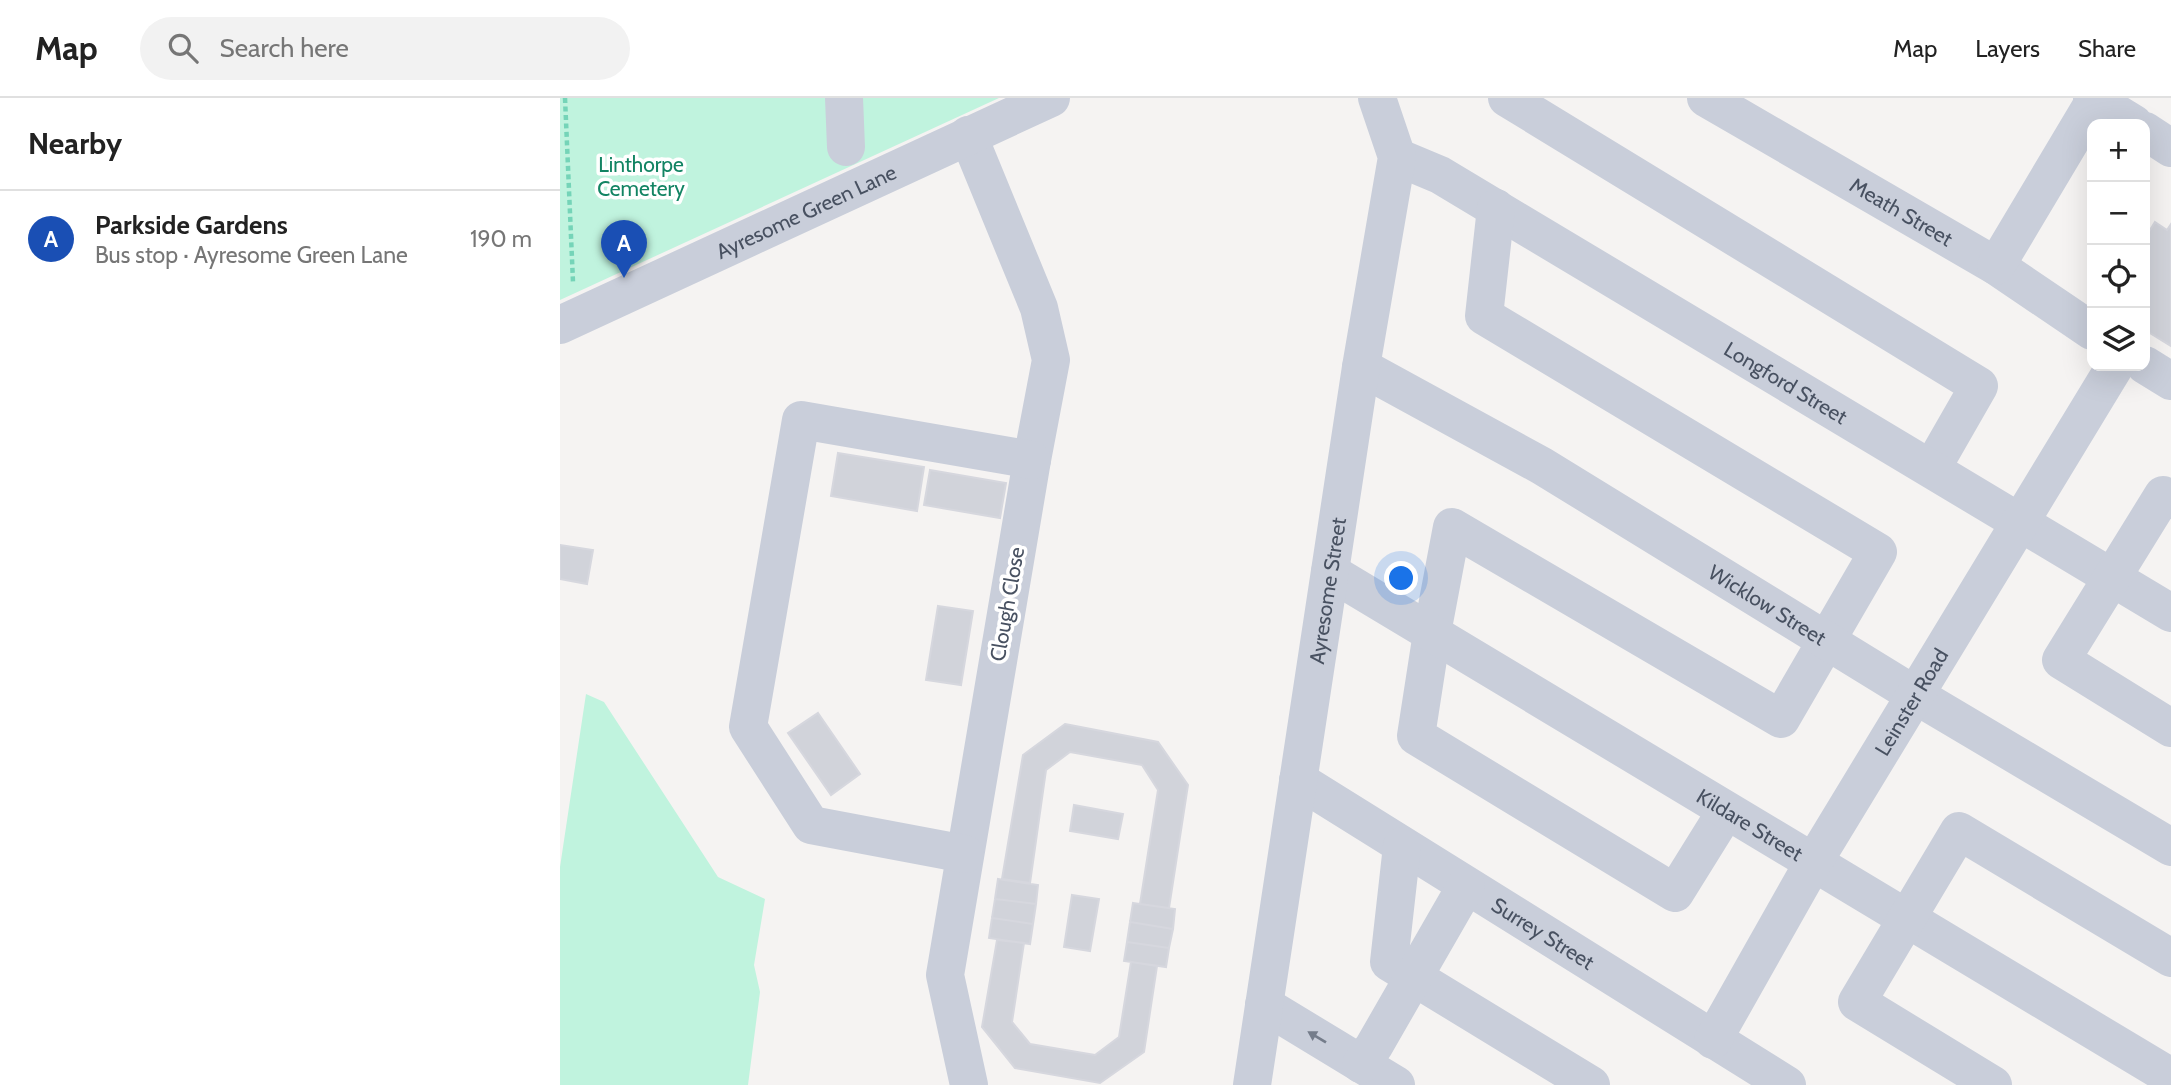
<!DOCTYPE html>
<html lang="en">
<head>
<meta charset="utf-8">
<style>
	:root { --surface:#fff; --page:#f2f2f2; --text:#222; --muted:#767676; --line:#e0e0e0; --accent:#d93025 }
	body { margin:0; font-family:Cabin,sans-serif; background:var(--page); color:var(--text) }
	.controls { position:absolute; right:21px; top:21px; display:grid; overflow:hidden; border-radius:14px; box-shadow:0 7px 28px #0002 }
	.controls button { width:63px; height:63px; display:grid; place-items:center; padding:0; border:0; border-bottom:2px solid var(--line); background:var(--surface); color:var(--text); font:35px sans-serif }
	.you { position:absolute; left:842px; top:481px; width:24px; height:24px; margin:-18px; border:5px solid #fff; border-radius:50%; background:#1a73e8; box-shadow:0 0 0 10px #1a73e833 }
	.badge { display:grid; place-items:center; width:46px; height:46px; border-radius:50%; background:var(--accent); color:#fff; font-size:23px; font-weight:700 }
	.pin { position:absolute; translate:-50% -58px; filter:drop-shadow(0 2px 4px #0008) }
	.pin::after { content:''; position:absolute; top:37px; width:24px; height:21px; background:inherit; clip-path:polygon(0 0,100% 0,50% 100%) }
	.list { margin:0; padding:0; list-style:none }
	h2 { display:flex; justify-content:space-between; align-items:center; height:91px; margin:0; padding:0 28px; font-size:30px }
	h2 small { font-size:23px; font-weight:400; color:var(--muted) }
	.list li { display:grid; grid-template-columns:46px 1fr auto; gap:21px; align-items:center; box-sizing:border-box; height:98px; padding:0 28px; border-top:2px solid var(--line) }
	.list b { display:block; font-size:26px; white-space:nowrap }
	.list p { margin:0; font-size:23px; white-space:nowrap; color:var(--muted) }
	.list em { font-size:23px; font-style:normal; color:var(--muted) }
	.icon { flex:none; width:38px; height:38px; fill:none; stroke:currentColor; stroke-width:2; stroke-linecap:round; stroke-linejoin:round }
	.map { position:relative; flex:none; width:1611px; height:987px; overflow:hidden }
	header { display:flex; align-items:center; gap:42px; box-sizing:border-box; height:98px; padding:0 35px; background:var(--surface); border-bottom:2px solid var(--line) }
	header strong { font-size:33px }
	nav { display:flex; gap:38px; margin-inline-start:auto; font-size:24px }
	.search { width:490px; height:63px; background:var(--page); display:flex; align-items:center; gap:18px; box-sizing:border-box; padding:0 24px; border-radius:38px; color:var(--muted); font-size:26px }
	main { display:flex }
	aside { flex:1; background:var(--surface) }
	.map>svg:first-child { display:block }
	.green { fill:#c0f3de }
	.building { fill:#d1d3da; stroke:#d6d7de; stroke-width:2 }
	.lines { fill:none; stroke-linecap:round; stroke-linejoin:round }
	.path { stroke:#75d4b8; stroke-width:4.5; stroke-dasharray:5 3.5; stroke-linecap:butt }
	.minor { stroke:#c9ceda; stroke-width:38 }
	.oneway { fill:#757d8b }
	.labels { text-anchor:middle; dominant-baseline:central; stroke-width:7; stroke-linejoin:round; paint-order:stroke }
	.park-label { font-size:21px; fill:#128463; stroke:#fff }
	.street-label { font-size:21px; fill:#485161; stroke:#fff }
</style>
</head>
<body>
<header>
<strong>Map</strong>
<div class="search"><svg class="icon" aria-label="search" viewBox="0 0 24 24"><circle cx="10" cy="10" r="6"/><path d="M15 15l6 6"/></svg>Search here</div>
<nav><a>Map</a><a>Layers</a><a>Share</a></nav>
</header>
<main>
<aside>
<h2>Nearby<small></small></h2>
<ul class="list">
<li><span class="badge" style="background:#1a4fb4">A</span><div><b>Parkside Gardens</b><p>Bus stop · Ayresome Green Lane</p></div><em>190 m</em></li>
</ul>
</aside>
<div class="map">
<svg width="1611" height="987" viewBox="0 0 1611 987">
	<rect width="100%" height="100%" fill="#f5f3f2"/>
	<!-- green -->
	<path class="green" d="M0 0H439L0 202Z
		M26 596 44 604 158 779 205 801 194 867 200 894 188 987H0V769Z"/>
	<!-- building -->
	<path class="building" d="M1595 124 1607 132 1611 126V248L1585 232V140Z
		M278 355 364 369 357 413 271 398Z
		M370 372 446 385 440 420 364 407Z
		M0 447 33 452 27 486 0 481Z
		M378 508 413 513 401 587 366 582Z
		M258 615 300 676 271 697 228 635Z
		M505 626 598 644 628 687 609 810 580 806 598 692 582 667 510 654 486 672 470 785 442 781 463 657Z
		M514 707 563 716 558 741 510 733Z
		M438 781 478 787 476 806 435 801Z
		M512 797 539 801 530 853 504 849Z
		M435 801 476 806 473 826 432 820Z
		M573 805 615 811 613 831 570 824Z
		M432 820 473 826 470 846 429 840Z
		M570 824 613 831 609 850 567 844Z
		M437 842 464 845 452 924 470 946 535 957 559 939 571 864 597 868 584 954 540 985 455 970 422 929Z
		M567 844 609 850 606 869 564 863Z"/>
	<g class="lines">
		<!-- path -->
		<path class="path" d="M5 0 13 184"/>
		<!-- minor -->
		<g class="minor">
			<path d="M284 0 286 49"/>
			<path d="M947 0 1419 288 1372 370"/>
			<path id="s1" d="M1146 0 1436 168 1532 233"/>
			<path d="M1532 0 1574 26"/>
			<path d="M1585 33 1611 50"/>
			<path d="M408 37 479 210 491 262 472 362 385 877 409 987"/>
			<path id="s2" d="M837 59 880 77 1611 515"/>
			<path d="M936 110 924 218 1318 454 1221 621 892 429 872 535 856 638 1115 795 1166 713"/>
			<path d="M1436 168 1535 2"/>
			<path id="s3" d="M0 227 491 0"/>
			<path d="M1585 267 1611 283"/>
			<path id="s4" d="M801 269 982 368 1355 597 1611 749"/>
			<path d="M1611 402 1603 397 1501 562 1611 630"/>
			<path id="s5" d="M770 474 1611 979"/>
			<path id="s6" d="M738 682 1227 987"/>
			<path d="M842 748 829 864 1031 987"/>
			<path d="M405 756 251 727 188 629 241 322 472 362"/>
			<path d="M704 907 836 987"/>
			<path id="s7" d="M1153 942 1253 765 1555 268"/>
			<path d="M801 966 814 948 906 788"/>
			<path id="s8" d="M692 987 801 269 837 59 817 0"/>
			<path d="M1433 987 1297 904 1399 733 1611 860"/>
		</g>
	</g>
	<!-- one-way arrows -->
	<defs><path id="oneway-solid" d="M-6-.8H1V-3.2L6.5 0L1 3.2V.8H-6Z" transform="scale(1.75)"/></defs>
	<use class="oneway" href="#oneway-solid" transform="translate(757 939) rotate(-149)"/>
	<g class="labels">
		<!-- park labels -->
		<g class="park-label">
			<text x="81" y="66">Linthorpe<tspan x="81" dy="24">Cemetery</tspan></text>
		</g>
		<!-- street labels -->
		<g class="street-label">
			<text stroke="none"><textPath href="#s3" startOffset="271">Ayresome Green Lane</textPath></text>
			<text stroke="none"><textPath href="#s1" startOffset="226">Meath Street</textPath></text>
			<text stroke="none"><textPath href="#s2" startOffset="450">Longford Street</textPath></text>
			<text stroke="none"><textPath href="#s8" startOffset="500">Ayresome Street</textPath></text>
			<text transform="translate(447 506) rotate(-80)">Clough Close</text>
			<text stroke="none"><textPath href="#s4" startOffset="471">Wicklow Street</textPath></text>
			<text stroke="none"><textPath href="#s7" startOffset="392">Leinster Road</textPath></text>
			<text stroke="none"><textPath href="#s5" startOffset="490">Kildare Street</textPath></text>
			<text stroke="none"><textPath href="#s6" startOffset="289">Surrey Street</textPath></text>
		</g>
	</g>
</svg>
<div class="controls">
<button>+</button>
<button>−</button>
<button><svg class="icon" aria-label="locate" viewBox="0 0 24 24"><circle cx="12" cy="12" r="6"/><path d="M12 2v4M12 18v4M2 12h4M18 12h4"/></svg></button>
<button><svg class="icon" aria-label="layers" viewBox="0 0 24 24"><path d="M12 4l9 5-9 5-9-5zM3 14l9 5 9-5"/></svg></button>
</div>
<div class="you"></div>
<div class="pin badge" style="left:64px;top:180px;background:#1a4fb4">A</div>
</div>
</main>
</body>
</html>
